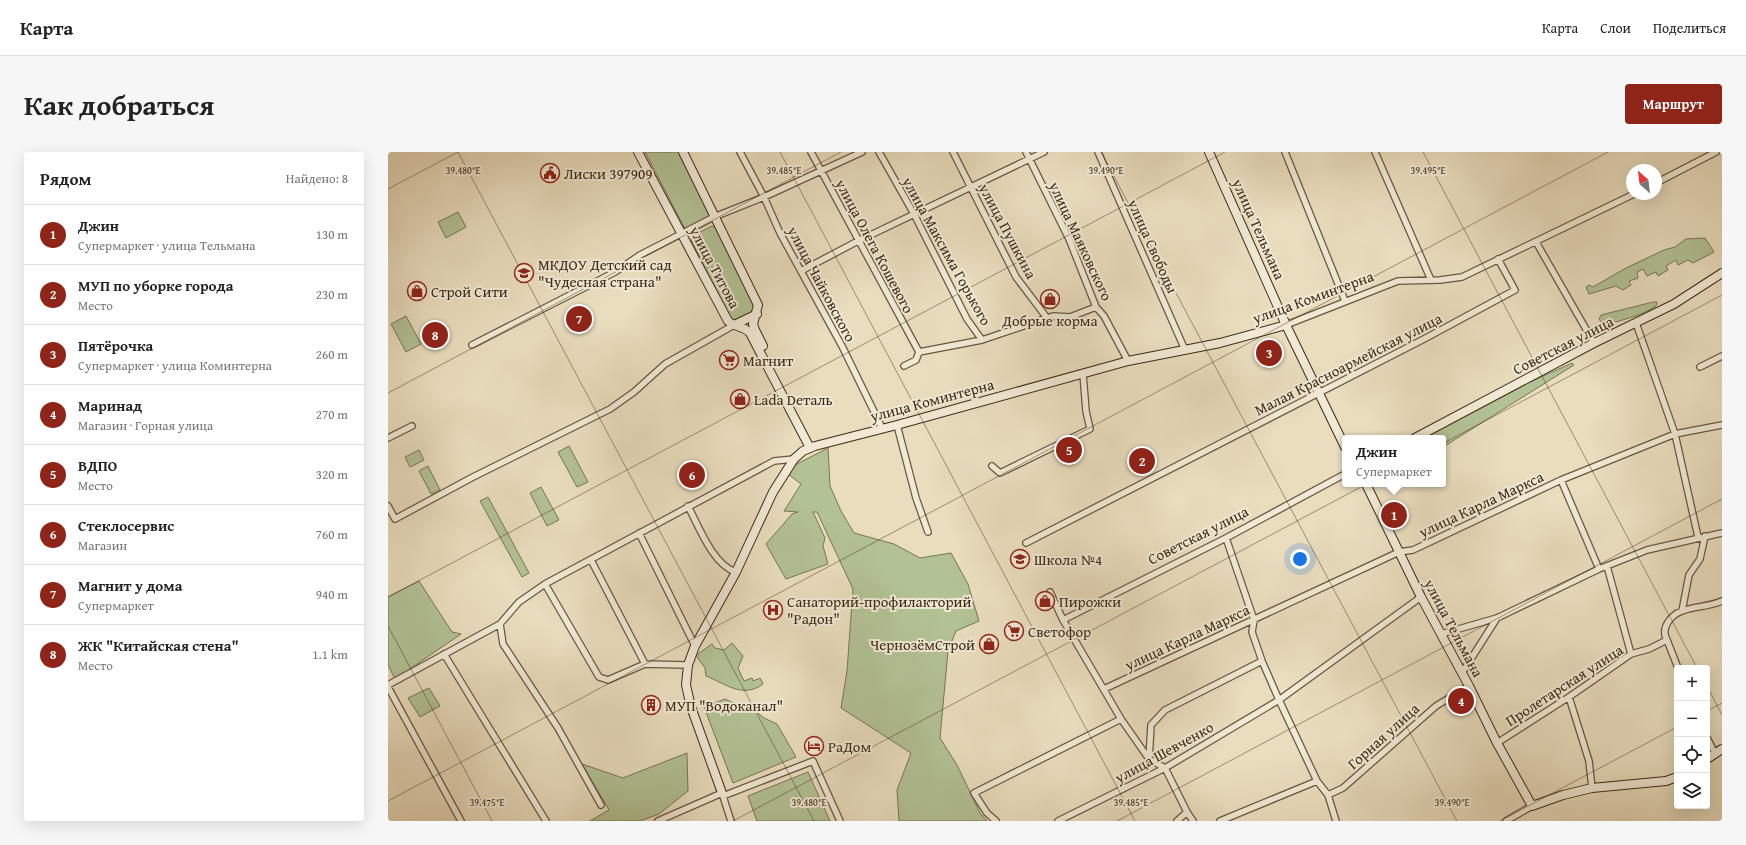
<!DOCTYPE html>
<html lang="ru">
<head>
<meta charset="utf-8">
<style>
	:root { --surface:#fff; --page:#f6f6f6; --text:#222; --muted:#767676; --line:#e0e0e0; --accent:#8f2418 }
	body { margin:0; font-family:"Gentium Book Plus",serif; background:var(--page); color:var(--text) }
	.controls { position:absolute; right:12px; bottom:12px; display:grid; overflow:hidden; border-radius:4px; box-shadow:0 4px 16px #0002 }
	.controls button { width:36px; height:36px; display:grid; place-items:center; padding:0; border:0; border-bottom:1px solid var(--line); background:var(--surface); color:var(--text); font:20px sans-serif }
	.compass { position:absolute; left:1238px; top:12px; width:36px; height:36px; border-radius:50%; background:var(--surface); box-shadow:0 4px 16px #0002; rotate:332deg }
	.you { position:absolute; left:912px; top:407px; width:14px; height:14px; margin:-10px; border:3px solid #fff; border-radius:50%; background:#1a73e8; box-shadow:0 0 0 6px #1a73e833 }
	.badge { display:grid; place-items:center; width:26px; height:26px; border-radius:50%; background:var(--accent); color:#fff; font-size:13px; font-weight:700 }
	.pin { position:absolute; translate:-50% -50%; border:2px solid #fff; box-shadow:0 1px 4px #0006 }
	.popup { position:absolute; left:954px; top:283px; width:104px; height:52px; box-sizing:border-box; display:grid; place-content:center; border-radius:4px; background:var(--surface); filter:drop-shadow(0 1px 3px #0005); font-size:13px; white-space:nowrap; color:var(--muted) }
	.popup b { font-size:15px; color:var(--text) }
	.popup::after { content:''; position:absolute; left:50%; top:100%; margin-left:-8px; border:8px solid transparent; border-top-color:var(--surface) }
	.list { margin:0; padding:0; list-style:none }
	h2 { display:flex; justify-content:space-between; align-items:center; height:52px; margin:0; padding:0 16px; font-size:17px }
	h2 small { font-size:13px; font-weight:400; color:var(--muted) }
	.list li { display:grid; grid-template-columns:26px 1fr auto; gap:12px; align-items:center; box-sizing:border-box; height:60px; padding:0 16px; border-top:1px solid var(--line) }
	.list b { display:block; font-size:15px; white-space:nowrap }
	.list p { margin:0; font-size:13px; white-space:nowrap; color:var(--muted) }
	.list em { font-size:13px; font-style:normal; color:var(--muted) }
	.icon { flex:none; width:22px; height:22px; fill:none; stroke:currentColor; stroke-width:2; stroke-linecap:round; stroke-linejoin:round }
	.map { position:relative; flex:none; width:1334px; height:669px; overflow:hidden; border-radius:4px }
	header { display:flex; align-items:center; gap:24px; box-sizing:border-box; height:56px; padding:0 20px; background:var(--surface); border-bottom:1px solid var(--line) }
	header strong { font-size:19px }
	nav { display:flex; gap:22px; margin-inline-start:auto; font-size:14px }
	.intro { display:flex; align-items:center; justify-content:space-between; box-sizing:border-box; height:96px; padding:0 24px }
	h1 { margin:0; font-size:28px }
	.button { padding:10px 18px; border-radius:4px; background:var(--accent); color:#fff; font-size:14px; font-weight:700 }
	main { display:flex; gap:24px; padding:0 24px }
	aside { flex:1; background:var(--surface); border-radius:4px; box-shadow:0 4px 16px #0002 }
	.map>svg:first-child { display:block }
	.green { fill:#b2c295; stroke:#777655 }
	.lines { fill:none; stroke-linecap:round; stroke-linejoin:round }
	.street-casing { stroke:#67573f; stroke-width:8 }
	.secondary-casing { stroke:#3c2a15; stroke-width:10 }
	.street { stroke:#f1e9d5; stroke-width:5.5 }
	.secondary { stroke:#f1e9d5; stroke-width:8 }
	.ticks { fill:none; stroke:#3c2a15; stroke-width:1; stroke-opacity:0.45 }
	.labels { text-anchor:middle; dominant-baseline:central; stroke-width:4; stroke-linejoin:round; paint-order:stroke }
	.poi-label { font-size:15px; fill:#3c2a15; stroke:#f1e9d5; text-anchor:start }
	.street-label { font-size:15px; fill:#3c2a15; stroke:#f1e9d5 }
	.ticks-label { font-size:10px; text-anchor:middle; fill:#3c2a15; stroke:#f1e9d5; stroke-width:4; stroke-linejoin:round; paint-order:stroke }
</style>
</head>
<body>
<header>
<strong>Карта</strong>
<nav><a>Карта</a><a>Слои</a><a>Поделиться</a></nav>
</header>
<div class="intro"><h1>Как добраться</h1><a class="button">Маршрут</a></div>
<main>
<aside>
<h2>Рядом<small>Найдено: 8</small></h2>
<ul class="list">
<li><span class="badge">1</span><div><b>Джин</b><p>Супермаркет · улица Тельмана</p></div><em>130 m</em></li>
<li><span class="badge">2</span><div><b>МУП по уборке города</b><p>Место</p></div><em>230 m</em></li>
<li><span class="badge">3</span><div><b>Пятёрочка</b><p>Супермаркет · улица Коминтерна</p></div><em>260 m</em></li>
<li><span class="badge">4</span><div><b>Маринад</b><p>Магазин · Горная улица</p></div><em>270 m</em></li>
<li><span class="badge">5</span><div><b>ВДПО</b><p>Место</p></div><em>320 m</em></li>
<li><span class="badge">6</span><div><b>Стеклосервис</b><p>Магазин</p></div><em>760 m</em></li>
<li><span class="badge">7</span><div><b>Магнит у дома</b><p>Супермаркет</p></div><em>940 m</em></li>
<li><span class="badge">8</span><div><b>ЖК &quot;Китайская стена&quot;</b><p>Место</p></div><em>1.1 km</em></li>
</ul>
</aside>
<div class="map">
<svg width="1334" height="669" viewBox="0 0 1334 669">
	<rect width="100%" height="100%" fill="#e9ddbe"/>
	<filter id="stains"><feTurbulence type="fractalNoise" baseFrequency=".005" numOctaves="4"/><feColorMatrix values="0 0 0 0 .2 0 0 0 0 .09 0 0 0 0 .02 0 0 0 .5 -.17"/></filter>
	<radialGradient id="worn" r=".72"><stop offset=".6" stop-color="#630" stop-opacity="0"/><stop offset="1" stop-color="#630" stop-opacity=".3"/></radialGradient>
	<!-- green -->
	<path class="green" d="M257 0H292L323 64 298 77 296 75Z
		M70 60 78 75 58 86 50 70Z
		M324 74 330 76 368 158 349 172 344 169 303 88 304 84Z
		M1317 86 1326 100 1305 111 1300 108 1290 113 1288 108 1278 114 1280 118 1270 124 1268 120 1259 124 1255 117 1249 120 1250 126 1241 129 1243 133 1235 138 1228 134 1201 142 1198 135 1201 133 1205 135 1238 116 1276 98 1287 95 1298 87Z
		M1265 150H1269L1268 154C1253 164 1234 168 1217 173L1213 170 1211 167 1213 163Z
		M18 164 33 192 18 200 3 172Z
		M1184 211 1186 213 1055 295V286H1034L1140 231Z
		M181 294 200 330 189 335 170 300Z
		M440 296 442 334 453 359 466 381 506 392 532 406 563 401 580 432 591 469 568 479 560 499 552 586 569 613 592 661 599 669H511L509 638 523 601 453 556 459 519 465 437 429 360H425L437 386 435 394 440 412 398 427 378 392 404 362 410 360 396 359 413 332 400 322 407 313Z
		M31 298 36 308 22 315 17 305Z
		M40 314 52 338 43 342 31 319Z
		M153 335 171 368 159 374 142 341Z
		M100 345 141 421 134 425 92 349Z
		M31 429 64 480 73 482 7 527 0 513V445Z
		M344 491 355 504 350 516 356 529 364 526 365 529 372 526 375 532C355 547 338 532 318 524L317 516 309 505 311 501 324 492 327 496 336 498Z
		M41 536 52 554 32 565 20 546Z
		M337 547 354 555 360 553 376 566 389 572 408 605 345 631 316 555Z
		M299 601 300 639 271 662 252 669H202L221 658 194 612 235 626Z
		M420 620 442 669H369L360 644Z"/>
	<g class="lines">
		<defs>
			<path id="street" d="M352 0 376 45 392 81 454 194 494 276
				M423 0 531 200
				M491 0 526 62 579 167 594 188
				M565 0 628 125 659 166
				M638 0 681 87 708 155 716 164 740 209
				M710 0 797 198
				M897 0 957 149
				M987 0 1043 128
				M1268 31 1328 0
				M1148 90 1206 191
				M413 119 470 89 656 0
				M1248 171 1287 282 1310 385
				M898 173 1010 129 1052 128 1074 125 1246 42
				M84 193 227 120 252 103 293 82 326 65 376 45 474 0
				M516 214 528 208 531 200 594 188 659 166 665 164 682 165 708 155
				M1312 215 1334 204
				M509 273 528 346 540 380
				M0 286 24 274
				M604 314 612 321 702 277 698 259 695 222
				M1173 328 1211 417
				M0 354 7 367 85 325 222 257 246 240 277 212 346 173
				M300 354C311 375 325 413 348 420
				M251 381 307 494
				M838 386 866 468 864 480 874 509 891 548 929 629
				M638 391 1036 187 1127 138 1110 107
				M203 408 257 512 300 513
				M1219 414 1243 502
				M157 432 211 525 220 528 257 512
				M662 440 675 468 733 567 761 607 777 616 799 660
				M1294 459 1301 423 1312 407 1317 384
				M675 468 838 386 957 322
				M112 472 115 492 170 576 213 653
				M1053 482 1109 466 1211 417 1259 398 1334 381
				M1279 488 1290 516
				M56 502 158 669
				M1074 521 1109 466
				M0 533 112 472 131 450 157 432 386 309 406 307
				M0 535 73 669
				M716 537 1011 400 1025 398 1173 328 1287 282 1334 273
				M1181 545 1201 609 1204 636
				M1319 586 1327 601
				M1109 591 1181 545 1243 502 1261 497 1279 488C1272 476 1283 463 1294 459 1307 454 1321 455 1334 449
				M761 607 763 573 777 558 874 509
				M940 643 948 669
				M335 644 425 609 452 669
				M270 669 334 641 343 669
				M608 669 599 661 586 641 733 567
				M670 669 777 616 891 548 1033 445
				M789 669 799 660 805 669
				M832 669 929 629 940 643 955 636 1048 554 1081 534
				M1118 669 1144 654"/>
			<path id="secondary" d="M250 0 340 169C346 175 356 174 362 181L422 296
				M295 0 370 153 365 172 367 178 375 194
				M821 0 898 173 957 295
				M346 173 369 162
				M1027 286 1206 191 1286 152 1334 121
				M978 332 1033 445 1081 534 1109 591 1144 654 1175 643 1204 636 1278 629 1289 625
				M1319 607 1334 597
				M334 641 303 555 298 533 300 513 307 494 348 420 385 340 406 307 415 299 427 294 509 273 740 209 832 191 898 173"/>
		</defs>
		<!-- street casing -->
		<use href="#street" class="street-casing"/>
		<!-- secondary casing -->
		<use href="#secondary" class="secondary-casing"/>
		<!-- street -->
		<use href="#street" class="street"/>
		<!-- secondary -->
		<use href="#secondary" class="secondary"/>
	</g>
	<!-- ticks -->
	<path class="ticks" d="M70 0 426 669M392 0 747 669M713 0 1069 669M1035 0 1309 516M0 37 70 0M0 241 453 0M0 445 837 0M0 474 104 669M1319 534 1334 563M1319 559 1334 551M0 649 1220 0M345 669 1334 143M729 669 1334 347M1112 669 1289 575"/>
	<!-- icons -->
	<defs>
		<symbol id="civic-ring" viewBox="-11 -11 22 22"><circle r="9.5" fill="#f1e9d5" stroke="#8f2418" stroke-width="1.5"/><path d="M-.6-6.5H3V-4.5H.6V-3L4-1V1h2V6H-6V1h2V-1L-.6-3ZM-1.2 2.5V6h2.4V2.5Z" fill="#8f2418"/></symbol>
		<symbol id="school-ring" viewBox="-11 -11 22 22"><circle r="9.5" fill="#f1e9d5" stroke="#8f2418" stroke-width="1.5"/><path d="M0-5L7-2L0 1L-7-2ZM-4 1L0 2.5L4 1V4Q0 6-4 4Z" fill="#8f2418"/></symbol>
		<symbol id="shop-ring" viewBox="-11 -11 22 22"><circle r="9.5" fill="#f1e9d5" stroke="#8f2418" stroke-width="1.5"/><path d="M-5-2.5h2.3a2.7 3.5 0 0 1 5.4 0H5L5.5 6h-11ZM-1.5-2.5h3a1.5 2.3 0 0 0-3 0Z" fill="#8f2418"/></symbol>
		<symbol id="supermarket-ring" viewBox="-11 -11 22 22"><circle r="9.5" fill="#f1e9d5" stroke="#8f2418" stroke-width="1.5"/><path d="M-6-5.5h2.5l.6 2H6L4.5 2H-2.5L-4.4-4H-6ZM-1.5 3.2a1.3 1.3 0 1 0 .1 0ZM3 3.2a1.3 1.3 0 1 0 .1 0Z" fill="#8f2418"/></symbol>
		<symbol id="hospital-ring" viewBox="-11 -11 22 22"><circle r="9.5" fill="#f1e9d5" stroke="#8f2418" stroke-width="1.5"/><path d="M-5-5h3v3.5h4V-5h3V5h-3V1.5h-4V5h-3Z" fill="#8f2418"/></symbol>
		<symbol id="building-ring" viewBox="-11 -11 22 22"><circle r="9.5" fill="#f1e9d5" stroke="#8f2418" stroke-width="1.5"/><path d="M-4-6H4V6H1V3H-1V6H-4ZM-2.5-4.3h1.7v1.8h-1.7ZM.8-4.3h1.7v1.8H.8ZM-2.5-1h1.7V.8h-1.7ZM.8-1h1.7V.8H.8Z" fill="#8f2418"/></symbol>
		<symbol id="hotel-ring" viewBox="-11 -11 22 22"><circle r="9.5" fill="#f1e9d5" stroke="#8f2418" stroke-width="1.5"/><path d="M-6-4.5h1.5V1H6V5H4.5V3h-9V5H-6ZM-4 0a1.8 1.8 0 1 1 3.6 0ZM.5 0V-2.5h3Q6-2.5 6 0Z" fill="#8f2418"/></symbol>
	</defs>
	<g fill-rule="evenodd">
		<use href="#civic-ring" x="151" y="10" width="22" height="22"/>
		<use href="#school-ring" x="125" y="110" width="22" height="22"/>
		<use href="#shop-ring" x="18" y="128" width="22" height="22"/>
		<use href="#shop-ring" x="651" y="136" width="22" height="22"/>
		<use href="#supermarket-ring" x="330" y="197" width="22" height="22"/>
		<use href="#shop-ring" x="341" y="236" width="22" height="22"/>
		<use href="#school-ring" x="621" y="396" width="22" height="22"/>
		<use href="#shop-ring" x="646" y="438" width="22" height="22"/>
		<use href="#hospital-ring" x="374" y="447" width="22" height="22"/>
		<use href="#supermarket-ring" x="615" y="468" width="22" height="22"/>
		<use href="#shop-ring" x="590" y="481" width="22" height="22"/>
		<use href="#building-ring" x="252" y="542" width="22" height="22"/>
		<use href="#hotel-ring" x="415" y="583" width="22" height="22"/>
	</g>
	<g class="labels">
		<!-- poi labels -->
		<g class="poi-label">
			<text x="176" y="21">Лиски 397909</text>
			<text x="150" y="112">МКДОУ Детский сад<tspan x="150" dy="17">"Чудесная страна"</tspan></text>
			<text x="43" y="139">Строй Сити</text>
			<text x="662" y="168" text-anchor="middle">Добрые корма</text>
			<text x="355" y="208">Магнит</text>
			<text x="366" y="247">Lada Dеталь</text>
			<text x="646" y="407">Школа №4</text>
			<text x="399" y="449">Санаторий-профилакторий<tspan x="399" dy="17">"Радон"</tspan></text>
			<text x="671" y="449">Пирожки</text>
			<text x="640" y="479">Светофор</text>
			<text x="587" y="492" text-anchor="end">ЧернозёмСтрой</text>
			<text x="277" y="553">МУП "Водоканал"</text>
			<text x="440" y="594">РаДом</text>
		</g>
		<!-- street labels -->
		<g class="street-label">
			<text transform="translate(871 77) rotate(66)">улица Тельмана</text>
			<text transform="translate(620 79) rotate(62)">улица Пушкина</text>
			<text transform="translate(693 89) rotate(65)">улица Маяковского</text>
			<text transform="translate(487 94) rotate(62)">улица Олега Кошевого</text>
			<text transform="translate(765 94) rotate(66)">улица Свободы</text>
			<text transform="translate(559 99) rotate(61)">улица Максима Горького</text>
			<text transform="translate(327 115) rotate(62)">улица Титова</text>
			<text transform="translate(434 132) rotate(62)">улица Чайковского</text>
			<text transform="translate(925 145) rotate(-20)">улица Коминтерна</text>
			<text transform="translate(1175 193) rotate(-27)">Советская улица</text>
			<text transform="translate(960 212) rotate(-27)">Малая Красноармейская улица</text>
			<text transform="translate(544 248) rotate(-15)">улица Коминтерна</text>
			<text transform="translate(1093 352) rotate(-25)">улица Карла Маркса</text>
			<text transform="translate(810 383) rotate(-27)">Советская улица</text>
			<text transform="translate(1066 476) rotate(62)">улица Тельмана</text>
			<text transform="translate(799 485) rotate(-25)">улица Карла Маркса</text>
			<text transform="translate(1176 533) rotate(-33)">Пролетарская улица</text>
			<text transform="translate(995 584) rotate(-42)">Горная улица</text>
			<text transform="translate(776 600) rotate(-29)">улица Шевченко</text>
		</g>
	</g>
	<g class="ticks-label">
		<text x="75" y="22">39.480°E</text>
		<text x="396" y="22">39.485°E</text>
		<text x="718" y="22">39.490°E</text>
		<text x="1040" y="22">39.495°E</text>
		<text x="99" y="654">39.475°E</text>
		<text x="421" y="654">39.480°E</text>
		<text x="743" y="654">39.485°E</text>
		<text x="1064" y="654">39.490°E</text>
	</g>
	<rect width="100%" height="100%" filter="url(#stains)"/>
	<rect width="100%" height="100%" fill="url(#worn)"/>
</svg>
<div class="controls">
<button>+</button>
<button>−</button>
<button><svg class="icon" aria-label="locate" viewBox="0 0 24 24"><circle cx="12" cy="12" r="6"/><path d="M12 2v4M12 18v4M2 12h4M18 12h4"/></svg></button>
<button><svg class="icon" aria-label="layers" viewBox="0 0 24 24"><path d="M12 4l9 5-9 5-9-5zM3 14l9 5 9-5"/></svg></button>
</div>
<svg class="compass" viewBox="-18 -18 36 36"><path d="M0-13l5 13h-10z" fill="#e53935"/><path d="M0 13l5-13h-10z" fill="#767676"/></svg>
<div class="you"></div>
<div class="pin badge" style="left:1006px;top:363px">1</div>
<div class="popup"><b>Джин</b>Супермаркет</div>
<div class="pin badge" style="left:754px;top:309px">2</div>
<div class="pin badge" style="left:881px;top:201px">3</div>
<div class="pin badge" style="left:1073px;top:549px">4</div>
<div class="pin badge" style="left:681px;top:298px">5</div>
<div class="pin badge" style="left:304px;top:323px">6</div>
<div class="pin badge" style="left:191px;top:167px">7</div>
<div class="pin badge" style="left:47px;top:183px">8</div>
</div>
</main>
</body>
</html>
